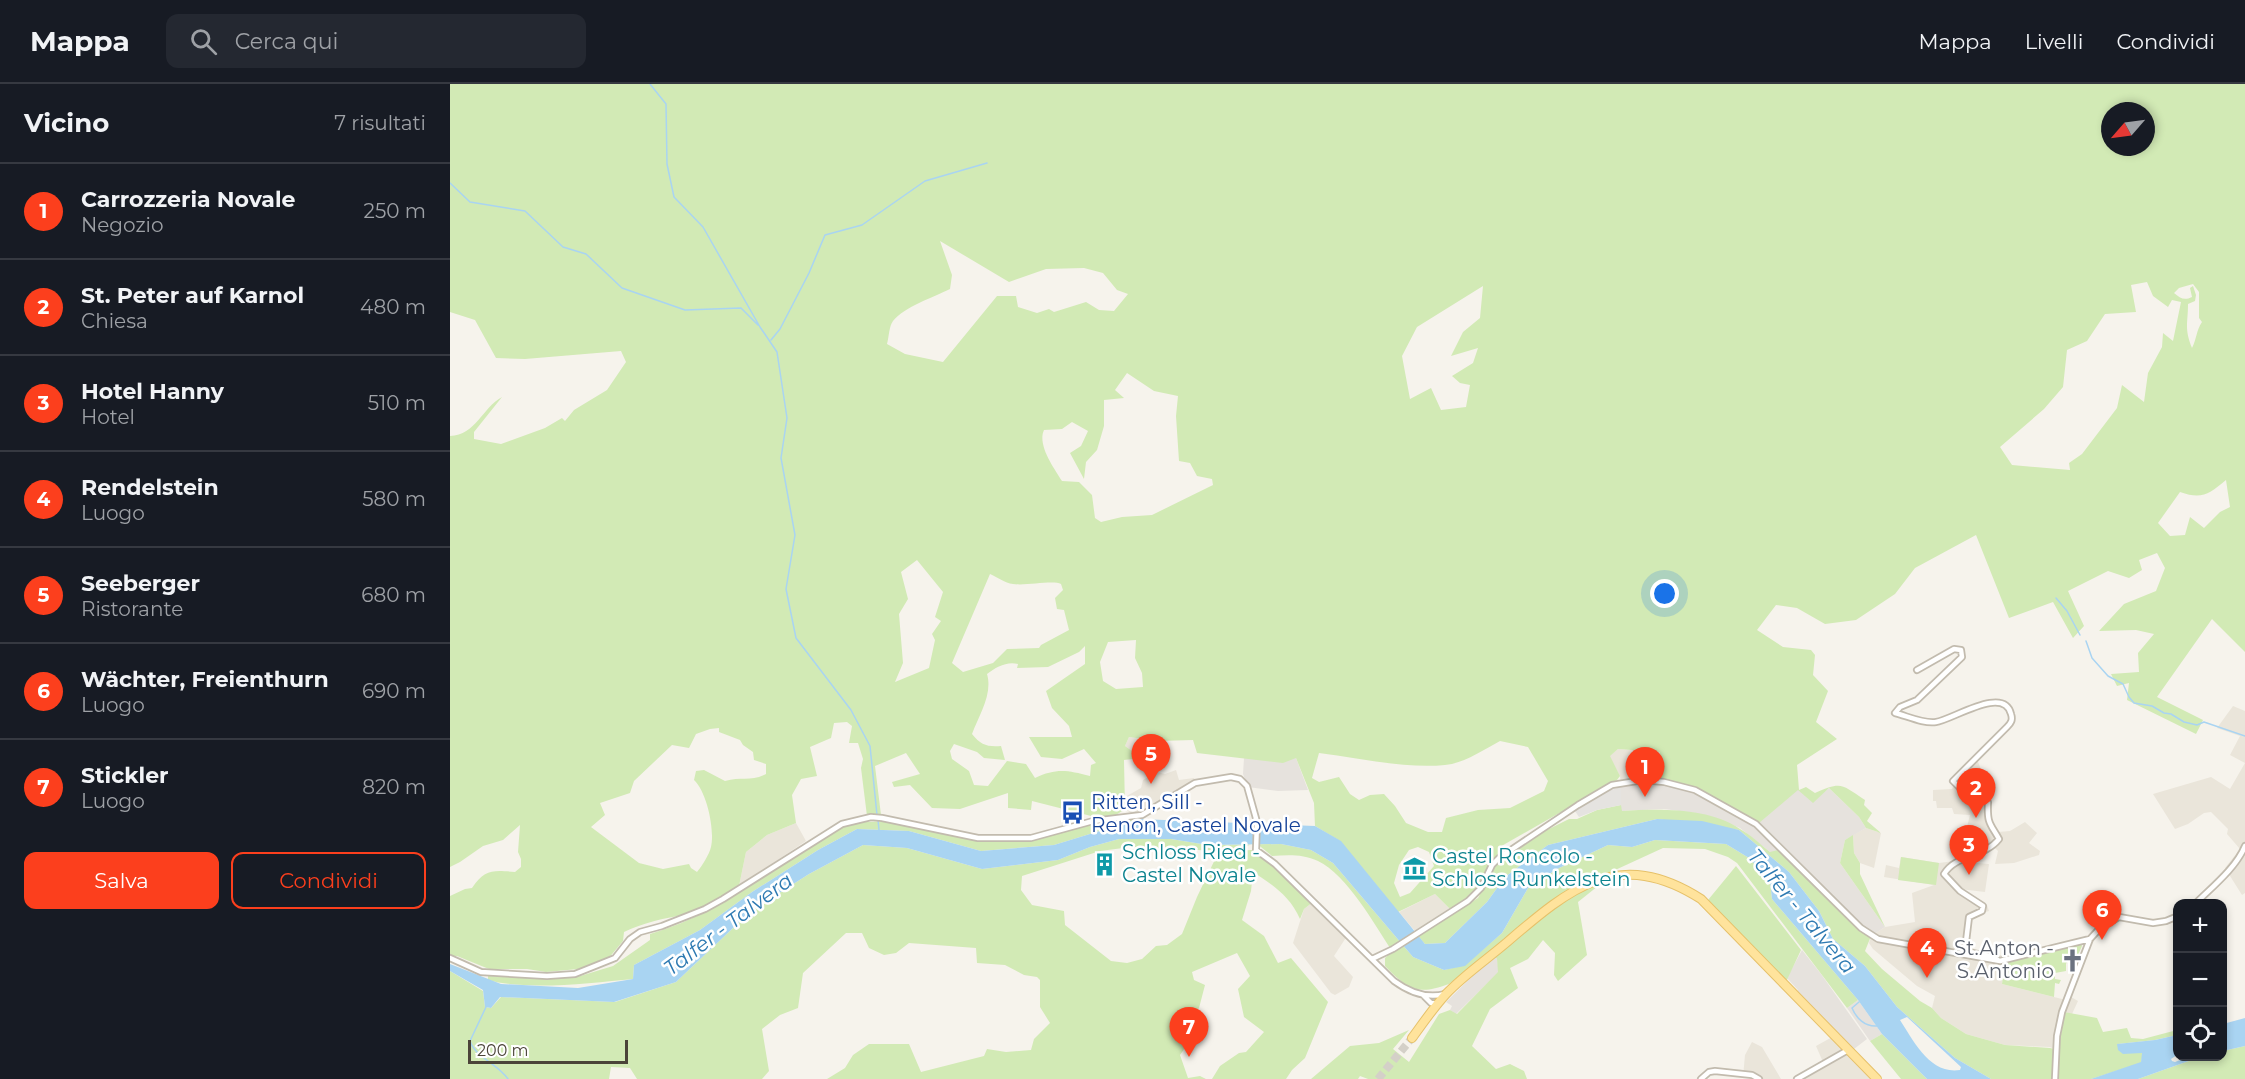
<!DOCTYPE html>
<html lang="it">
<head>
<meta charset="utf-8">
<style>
	:root { --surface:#171b24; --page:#242831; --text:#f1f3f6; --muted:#9ea1a6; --line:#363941; --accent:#fc3f1d }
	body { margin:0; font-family:Montserrat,sans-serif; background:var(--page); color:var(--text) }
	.controls { position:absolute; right:18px; bottom:18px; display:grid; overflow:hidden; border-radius:12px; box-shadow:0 3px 9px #0003 }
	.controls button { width:54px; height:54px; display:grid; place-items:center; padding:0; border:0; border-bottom:2px solid var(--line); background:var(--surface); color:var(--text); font:30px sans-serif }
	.compass { position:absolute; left:1651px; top:18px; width:54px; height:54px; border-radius:50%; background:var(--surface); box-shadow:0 3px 9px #0003; rotate:242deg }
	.scale { position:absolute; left:18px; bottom:15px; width:160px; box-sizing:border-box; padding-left:6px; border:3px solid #4b4439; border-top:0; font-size:16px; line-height:21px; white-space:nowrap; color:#4b4439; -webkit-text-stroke:4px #fff; paint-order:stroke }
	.you { position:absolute; left:1215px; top:510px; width:21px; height:21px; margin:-15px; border:4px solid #fff; border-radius:50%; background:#1a73e8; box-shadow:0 0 0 9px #1a73e833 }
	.badge { display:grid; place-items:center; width:39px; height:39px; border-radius:50%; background:var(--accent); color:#fff; font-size:20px; font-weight:700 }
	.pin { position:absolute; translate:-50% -50px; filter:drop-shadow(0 2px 3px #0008) }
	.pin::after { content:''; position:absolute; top:32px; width:21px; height:18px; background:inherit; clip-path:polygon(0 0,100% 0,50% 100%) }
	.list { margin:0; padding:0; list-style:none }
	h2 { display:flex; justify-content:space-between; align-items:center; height:78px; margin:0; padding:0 24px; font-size:26px }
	h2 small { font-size:20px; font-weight:400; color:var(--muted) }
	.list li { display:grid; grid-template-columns:39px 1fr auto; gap:18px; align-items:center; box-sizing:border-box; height:96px; padding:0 24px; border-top:2px solid var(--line) }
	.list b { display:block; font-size:22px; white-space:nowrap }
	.list p { margin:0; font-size:20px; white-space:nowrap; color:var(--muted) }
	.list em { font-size:20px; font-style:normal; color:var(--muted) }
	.actions { display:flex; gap:12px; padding:18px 24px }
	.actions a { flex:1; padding:14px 0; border:2px solid var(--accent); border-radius:12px; text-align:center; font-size:21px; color:var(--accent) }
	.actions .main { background:var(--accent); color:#fff }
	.icon { flex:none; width:33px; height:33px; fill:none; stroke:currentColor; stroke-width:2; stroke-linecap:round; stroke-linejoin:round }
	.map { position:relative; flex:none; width:1795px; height:995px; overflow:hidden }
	header { display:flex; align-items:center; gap:36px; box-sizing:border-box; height:84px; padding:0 30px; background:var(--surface); border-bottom:2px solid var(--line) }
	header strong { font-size:28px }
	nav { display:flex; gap:33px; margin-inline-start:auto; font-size:21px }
	.search { width:420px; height:54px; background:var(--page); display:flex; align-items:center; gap:15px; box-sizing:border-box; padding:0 21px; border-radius:12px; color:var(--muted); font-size:22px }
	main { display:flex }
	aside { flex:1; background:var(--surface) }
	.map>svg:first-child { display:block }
	.residential { fill:#eae5da }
	.industrial { fill:#e6e2dd }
	.green { fill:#d2eab5; fill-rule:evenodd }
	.parking { fill:#e5e3e0 }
	.water { fill:#a9d4f2; fill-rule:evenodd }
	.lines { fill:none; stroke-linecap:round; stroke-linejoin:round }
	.stream { stroke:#a9d4f2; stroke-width:1.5 }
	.primary-tunnel { stroke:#d4d0c8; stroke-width:8; stroke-dasharray:8 4; stroke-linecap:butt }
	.street-casing { stroke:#c2bbae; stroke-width:8 }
	.primary-casing { stroke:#e6c16a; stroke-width:10 }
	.street { stroke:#fff; stroke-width:4.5 }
	.primary { stroke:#ffe39c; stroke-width:8 }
	.labels { text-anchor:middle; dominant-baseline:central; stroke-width:5; stroke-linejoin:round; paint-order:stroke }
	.transit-label { font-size:20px; fill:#164399; stroke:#fff; text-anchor:start }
	.culture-label { font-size:20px; fill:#0d838f; stroke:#fff; text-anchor:start }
	.worship-label { font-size:20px; fill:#5b616d; stroke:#fff; text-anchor:end }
	.water-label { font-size:21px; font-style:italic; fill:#2e7ab2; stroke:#fff }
</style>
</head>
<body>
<header>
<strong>Mappa</strong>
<div class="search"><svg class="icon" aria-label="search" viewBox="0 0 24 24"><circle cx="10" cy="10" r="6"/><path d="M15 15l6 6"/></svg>Cerca qui</div>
<nav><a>Mappa</a><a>Livelli</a><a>Condividi</a></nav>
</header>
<main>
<aside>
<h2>Vicino<small>7 risultati</small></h2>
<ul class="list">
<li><span class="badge">1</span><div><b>Carrozzeria Novale</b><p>Negozio</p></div><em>250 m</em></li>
<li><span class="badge">2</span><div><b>St. Peter auf Karnol</b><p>Chiesa</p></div><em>480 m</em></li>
<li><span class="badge">3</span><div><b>Hotel Hanny</b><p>Hotel</p></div><em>510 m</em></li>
<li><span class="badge">4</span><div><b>Rendelstein</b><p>Luogo</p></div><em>580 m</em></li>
<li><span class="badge">5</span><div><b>Seeberger</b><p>Ristorante</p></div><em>680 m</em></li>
<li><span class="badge">6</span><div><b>Wächter, Freienthurn</b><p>Luogo</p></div><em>690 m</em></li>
<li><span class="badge">7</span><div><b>Stickler</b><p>Luogo</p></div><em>820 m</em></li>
</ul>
<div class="actions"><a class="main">Salva</a><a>Condividi</a></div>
</aside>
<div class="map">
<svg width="1795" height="995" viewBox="0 0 1795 995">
	<rect width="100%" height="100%" fill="#f6f3ec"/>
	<!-- residential -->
	<path class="residential" d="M1783 622 1795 627V679L1780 671 1790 652 1767 644Z
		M679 653 708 657 692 674 675 662Z
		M1168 665 1210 668 1211 697 1171 699 1170 692 1159 672Z
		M1527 675 1533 691 1519 708V716L1540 725 1543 741 1548 748 1560 747 1575 738 1587 749 1579 759 1590 767 1589 771 1564 779 1545 780 1548 767 1541 760 1516 762V747L1520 731 1504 730 1502 724H1487L1486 717H1483V706L1502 705 1506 697Z
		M1795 679V809L1792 811 1775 784 1790 765 1777 750 1778 745 1761 728 1754 729 1738 740 1725 745 1703 710 1761 693 1780 705Z
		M726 686 729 696 744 694 747 701 689 735 675 725V713L691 704 693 696 707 688 715 690Z
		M346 739 356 757 289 802 296 768 317 751Z
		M1416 744 1431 749 1424 784 1410 779 1404 769 1403 751Z
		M1451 773 1489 779 1504 777 1539 780 1535 808 1510 805 1537 821 1539 827 1520 833 1517 864 1520 866 1557 872 1555 878 1552 900 1616 916 1621 913 1628 917 1622 930 1614 928 1609 967 1600 963 1555 961 1516 950 1491 934 1482 924 1485 912 1467 902 1423 865 1419 859 1421 852 1435 843 1465 838 1462 809 1484 801 1434 793 1436 781 1449 784Z
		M985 810 1001 826 965 847 949 828Z
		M863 818 897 852 884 872 903 893 899 903 885 911 881 909 843 859 854 825Z
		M1384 952 1427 995H1344L1373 978 1366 962Z
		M1302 958 1312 963 1331 995H1304L1293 993 1295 971Z"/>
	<!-- industrial -->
	<path class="industrial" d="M794 674H846L858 706 828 707 798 703 793 690Z
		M1193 696 1349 706 1363 718 1379 704 1409 733 1416 744 1395 756 1390 779 1435 843 1421 852 1320 768 1290 744 1276 738 1245 729 1214 725 1171 727V699Z
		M1352 866 1371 890 1417 955 1404 965 1398 966 1345 910 1348 906 1337 894Z
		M1044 871 1047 875 1049 888 1006 930 1000 926 1002 922 996 918Z
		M1408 916 1432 950 1420 957 1397 924Z"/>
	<!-- green -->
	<path class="green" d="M0 0H1795V568L1762 535 1707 613 1753 636 1746 650 1677 616 1679 599 1667 602 1661 590 1689 588 1688 569 1704 550 1686 546 1649 547 1674 520 1706 507 1715 484 1707 469 1689 476 1692 486 1679 494 1658 487 1618 507 1634 542 1623 554 1603 518 1559 534 1526 451 1465 484 1445 510 1406 536 1375 540 1347 524 1326 521 1307 546 1333 563 1361 566 1365 571 1363 591 1378 607 1366 638 1387 655 1347 681 1349 706 1356 703 1365 709C1392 697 1391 700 1415 716L1414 721 1422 729 1417 737 1431 749 1416 744 1409 733 1379 704 1363 719 1348 706 1309 739 1245 706 1211 697 1210 668 1168 665 1160 672 1170 692 1167 696 1048 764 1050 770C1039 782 1037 792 1028 804 1022 814 1010 819 1001 826L985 810 948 828 890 757 865 742 864 719 846 674 833 679 747 669 743 656 708 657 679 653 675 662 692 674 674 676 675 725 663 733 649 734 582 717 581 726 558 724V709L510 725 482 724 460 701 444 703 442 698 470 690 456 669 425 682 431 731 417 732 411 684 413 675 408 659H399L402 642 397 638 384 639 381 654 360 663 367 692 351 695 342 711 346 739 317 751 296 768 289 802C273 812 253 827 234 831 214 834 193 839 174 848L173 857 158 875 128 885 96 888 77 885H39L7 872H0V812L15 805 22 804C35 785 43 786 65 788L71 783V775L68 768 70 741 53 756 33 762 10 778 0 783V352C26 351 32 324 52 313L24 348V355L51 360 95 344 112 334 115 337 124 326 157 306 176 278 171 267 75 275 46 274 25 236 0 228ZM1660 27H1696V63H1660ZM490 157 559 198 596 185 634 184 653 189 667 206 678 210 664 227 649 226 636 218 604 228 599 225 587 229 568 223 566 212H547L493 278 455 270 437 260C439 253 439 242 443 237 454 223 484 213 500 205L502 191ZM1697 198 1703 212 1718 223 1722 216 1731 218 1723 257 1713 249 1712 263 1698 289 1694 318 1672 301 1667 324 1632 370 1619 379 1620 386 1562 381 1550 363 1594 325 1613 303 1617 266 1637 257 1655 230 1686 228 1681 201ZM1743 200 1749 208V234L1752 238C1746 247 1747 254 1742 264 1734 244 1738 240 1738 220L1745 217 1746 211 1743 202 1740 204 1742 213C1734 217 1730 214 1724 209L1729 204ZM1033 202 1030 234 1013 248 1001 272 1028 264 1023 279 1002 292 1010 299 1020 301 1016 323 991 326 981 304 960 315 952 272 967 243ZM677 289 704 307 728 312 726 332 729 377 740 379 747 392 762 395 763 401 702 431 672 433 651 438 645 434 642 411 629 398 612 397C604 384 587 361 594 346L612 345 622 338 638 347 631 362 620 369 634 395 636 378 647 366 654 342V316L674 314 665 306ZM1776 396 1780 423 1770 428 1754 444 1740 433 1735 451 1720 452 1708 439 1730 408C1752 416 1759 410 1776 396ZM467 476 493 508 485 533 491 537 482 550 485 556 479 584 445 598 453 579 449 530 458 515 451 488ZM540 490C547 493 555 499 563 500 576 502 603 496 611 500L613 506 605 514 607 525 614 526 619 546 591 561 589 564 557 565 543 579 513 588 502 579ZM686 556 685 574 692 589 693 603 666 605 653 597 650 578 658 558ZM635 562V580L596 607 602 624 619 642 622 653H579L591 673 612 675 634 665 646 679 641 681 640 692C617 686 606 684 585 694L576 680 557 677 538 702 524 701 519 687 502 675 500 667 504 660 527 668 534 674 555 676 551 662C537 663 531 661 522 650 529 631 543 610 537 590 546 583 557 577 568 580L567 584 598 583 629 568ZM269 644V648L290 656 293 661 303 668 304 676 316 680V690C301 698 291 692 275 697L254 686 246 687 244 696C257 708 265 746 261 763 259 771 252 782 247 788L241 784 239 780 213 785 189 779 141 743 155 731 150 719 180 709 184 697 222 661 239 664 246 650 260 645ZM1050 657 1078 663 1098 697 1094 707 1060 724 1028 726 996 734 992 748H978L956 739 945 722 934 710 920 711 909 716 900 710 889 693 869 698 862 694 869 669C908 674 956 685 995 681 1015 679 1033 666 1050 657ZM968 763 979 768 984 782 960 809 950 813 944 799 949 781 959 766Z
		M1171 721 1172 727C1209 725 1257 723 1290 745 1301 751 1310 760 1320 768L1332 765 1421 852 1415 867 1432 885 1470 917 1482 924 1491 934 1516 950 1555 961 1600 964 1609 966 1614 928 1647 934 1653 948 1677 944 1681 954 1693 955 1727 946V951L1705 956 1668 960 1693 969 1691 979 1641 995H1541L1505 974 1447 923 1415 882 1383 855 1369 827 1339 788 1289 746 1207 735 1098 761 1055 793 1037 818 995 859 975 860 968 852 1028 814 1046 781 1095 747 1119 735H1127L1147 726Z
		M675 734 689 735 604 761 531 767 459 747 407 745 368 766 302 808 250 846 184 881 183 895C141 899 77 907 38 896V892L99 894 127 893 163 882 200 856V850C267 831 324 785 381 748 439 720 490 757 549 758 579 758 605 749 634 741 648 738 662 737 675 734Z
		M1403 751 1404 769 1410 779V790L1435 843 1390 779 1395 756Z
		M669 755H721L758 761 831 760 861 766 883 779 963 873 994 886 1015 881 1052 849 1078 804 1107 785 1158 761 1182 763 1205 756 1276 760 1299 774 1320 797 1322 815 1408 916 1397 924 1287 779 1278 773 1255 765 1213 764 1163 787 1140 794 1141 798H1153L1128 818 1137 871 1108 897 1104 891 1105 869 1093 856 1078 875 1060 884 1068 904 1040 925 1022 962 1046 985 1060 980 1074 987 1077 995H918L910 992 908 995H861L900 962 929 959 959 946 943 965 959 978 989 930 1000 926 1007 930 1048 888 1047 875 1044 871 1093 832 1090 830 999 900C967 912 957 905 935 882V874L942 867C925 841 897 791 868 777 853 770 838 771 822 772L806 759 787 765C797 769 801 762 815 771L863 818 854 825 850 835C840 812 823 801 803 788L801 807 792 836 814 852 828 879 841 874 878 918 855 974 842 986 836 995H762L770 982 789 969 796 968 814 948 794 933 788 905 800 892 787 869 742 888 744 896 755 901 749 924 737 938 739 958 730 971 738 994 750 992 756 995H377L395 984 403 971 419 960H459L471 988 534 972 537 965 556 968 581 966 584 955 600 939 590 923V896L587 893 574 891 555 881 527 879 526 864 459 859 446 869 434 871 419 864 412 849H396L353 889 348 924 330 931 312 945 319 987 312 995H187L180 984 161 983 159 995H0V887L33 907 35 923 41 924 51 913 165 918 226 898 301 827 359 790 413 761 457 764 532 785 608 776 640 763ZM681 763 769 767 747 813 732 850 717 861 706 862 692 875 677 879 661 877 615 841 614 827 582 821 571 806 572 792 650 767Z
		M1451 773 1489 779 1486 801 1448 796Z
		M1286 782 1351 866 1336 898 1258 816Z
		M1631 859 1632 862 1626 875 1619 873 1616 880V887L1605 889V895L1611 896 1609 900 1605 899 1604 913 1552 900 1555 878Z
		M1432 950 1477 995H1451L1420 957Z
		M1795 962V995H1688L1750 973 1772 972 1773 967Z"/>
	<!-- parking -->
	<path class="parking" d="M1171 703V721L1147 726 1129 733 1123 724 1147 710Z"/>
	<!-- water -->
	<path class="water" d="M689 735 865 742 891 757 975 860 995 859 1037 818 1055 793 1098 761 1207 735 1252 737 1289 746 1339 788 1369 827 1383 855 1415 882 1447 923 1505 974 1541 995H1477L1432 950 1408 916 1322 815 1320 797 1299 774 1276 760 1205 756 1182 763 1158 761 1107 785 1078 804 1052 849 1015 882 994 886 963 873 883 779 861 766 831 760 758 761 721 755H669L640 763 608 776 532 785 457 764 413 761 359 790 301 827 226 898 164 918 50 913 41 924 35 923 33 906 0 887V880L51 900 128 904 183 895 184 881 250 846 302 808 368 766 407 745 459 747 531 767 604 761ZM1457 933 1511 983 1510 986C1480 991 1463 956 1450 936Z
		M1795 934V962L1773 967V940Z
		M1727 951V971L1721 975 1722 977 1725 978 1738 973H1750L1688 995H1624H1641L1691 978 1692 969 1673 970 1668 966 1667 960 1705 956Z"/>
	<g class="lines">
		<!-- stream -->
		<path class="stream" d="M200 0 216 20 217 80 224 113 253 143 310 243 327 268 337 334 331 374 345 451 336 505 346 554 401 626 420 662 427 731
			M0 99 20 118 75 127 113 163 136 170 172 204 235 226 291 224 308 241
			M321 256 330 245 359 189 375 151 412 141 475 97 537 79
			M1606 514 1617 527 1630 551
			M1636 557 1642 574 1658 592 1673 600 1679 613 1684 619 1702 622 1714 629 1721 630 1734 638 1747 641 1754 638 1795 652
			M428 736 429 746
			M1409 918 1402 924C1406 934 1415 943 1427 942
			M36 923 20 957C25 973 48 980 58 995"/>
		<!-- primary-tunnel -->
		<path class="primary-tunnel" d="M928 995 962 954"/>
		<defs>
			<path id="street" d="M1467 586 1504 565 1511 566 1512 573 1467 616 1450 623 1445 629C1457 632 1474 640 1486 638 1502 636 1554 601 1561 630 1563 636 1561 639 1557 643L1503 697 1517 711 1538 718C1537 740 1540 739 1549 755 1534 774 1506 770 1494 790L1510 807 1533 822 1532 827 1519 833 1515 866C1526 872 1538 869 1548 876
				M1745 820C1762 803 1786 784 1795 762
				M0 874 31 888 97 892 125 890 165 874 180 855 190 848 212 842 255 825 273 815 392 740 421 733 432 734 528 754H581L643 737 692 731 745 699 781 693 790 695 797 702 807 738 806 766 825 780 944 897C959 908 976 915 995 910
				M922 875 943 865 1018 817 1031 804 1042 781 1049 774 1128 721 1162 701 1193 696 1214 698 1245 706 1306 740 1411 844 1428 855 1550 877 1640 855
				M973 911 981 919 988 920
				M1251 995 1259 988 1265 987 1302 991 1309 995
				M1347 995 1398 966
				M1605 995 1607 952 1612 928 1640 855 1651 843 1669 833 1703 839 1716 837 1728 832"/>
			<path id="primary" d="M962 954C973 939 984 923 996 910 1014 891 1036 876 1056 859 1119 805 1168 762 1251 815L1427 995"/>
		</defs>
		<!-- street casing -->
		<use href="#street" class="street-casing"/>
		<!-- primary casing -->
		<use href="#primary" class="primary-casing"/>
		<!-- street -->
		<use href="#street" class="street"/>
		<!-- primary -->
		<use href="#primary" class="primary"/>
	</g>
	<!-- icons -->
	<defs>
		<symbol id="bus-bare" viewBox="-9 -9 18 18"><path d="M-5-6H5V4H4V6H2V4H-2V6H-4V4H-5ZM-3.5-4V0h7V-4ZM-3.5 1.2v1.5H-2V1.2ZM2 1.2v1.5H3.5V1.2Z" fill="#1a4fb4" stroke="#fff" stroke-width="2.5" paint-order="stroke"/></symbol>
		<symbol id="building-bare" viewBox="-9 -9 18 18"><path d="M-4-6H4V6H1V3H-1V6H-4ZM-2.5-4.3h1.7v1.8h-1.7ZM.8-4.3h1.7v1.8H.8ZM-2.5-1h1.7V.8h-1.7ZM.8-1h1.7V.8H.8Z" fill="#0f9aa8" stroke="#fff" stroke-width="2.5" paint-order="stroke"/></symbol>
		<symbol id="museum-bare" viewBox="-9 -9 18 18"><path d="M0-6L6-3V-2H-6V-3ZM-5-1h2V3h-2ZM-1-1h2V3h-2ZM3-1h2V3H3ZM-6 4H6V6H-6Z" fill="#0f9aa8" stroke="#fff" stroke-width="2.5" paint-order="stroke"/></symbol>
		<symbol id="church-bare" viewBox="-9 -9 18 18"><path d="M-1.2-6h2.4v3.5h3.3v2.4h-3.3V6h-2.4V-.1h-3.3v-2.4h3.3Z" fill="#6b7280" stroke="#fff" stroke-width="2.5" paint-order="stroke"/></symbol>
	</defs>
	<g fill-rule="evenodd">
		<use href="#bus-bare" x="606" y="712" width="33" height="33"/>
		<use href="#building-bare" x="638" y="764" width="33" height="33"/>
		<use href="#museum-bare" x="948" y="768" width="33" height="33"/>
		<use href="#church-bare" x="1606" y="860" width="33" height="33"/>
	</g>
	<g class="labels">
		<!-- transit labels -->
		<g class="transit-label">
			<text x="641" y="718">Ritten, Sill -<tspan x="641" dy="23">Renon, Castel Novale</tspan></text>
		</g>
		<!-- culture labels -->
		<g class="culture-label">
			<text x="672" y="768">Schloss Ried -<tspan x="672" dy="23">Castel Novale</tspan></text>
			<text x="982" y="772">Castel Roncolo -<tspan x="982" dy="23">Schloss Runkelstein</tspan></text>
		</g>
		<!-- worship labels -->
		<g class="worship-label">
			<text x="1604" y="864">St.Anton -<tspan x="1604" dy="23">S.Antonio</tspan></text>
		</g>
		<!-- water labels -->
		<g class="water-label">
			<text transform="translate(1352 827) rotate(50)">Talfer - Talvera</text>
			<text transform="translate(278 840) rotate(-37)">Talfer - Talvera</text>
		</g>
	</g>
</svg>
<div class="controls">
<button>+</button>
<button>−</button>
<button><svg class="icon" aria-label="locate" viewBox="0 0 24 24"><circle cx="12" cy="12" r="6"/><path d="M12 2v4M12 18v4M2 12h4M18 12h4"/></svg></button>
</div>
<svg class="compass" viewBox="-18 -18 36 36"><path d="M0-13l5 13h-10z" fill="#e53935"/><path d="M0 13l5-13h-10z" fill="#9ea1a6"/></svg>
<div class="scale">200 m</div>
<div class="you"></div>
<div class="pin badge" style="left:1195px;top:713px">1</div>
<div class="pin badge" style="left:1526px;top:734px">2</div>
<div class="pin badge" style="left:1519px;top:791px">3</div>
<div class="pin badge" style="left:1477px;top:894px">4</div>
<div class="pin badge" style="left:701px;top:700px">5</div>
<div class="pin badge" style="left:1652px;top:856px">6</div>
<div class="pin badge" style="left:739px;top:973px">7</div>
</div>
</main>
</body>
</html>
